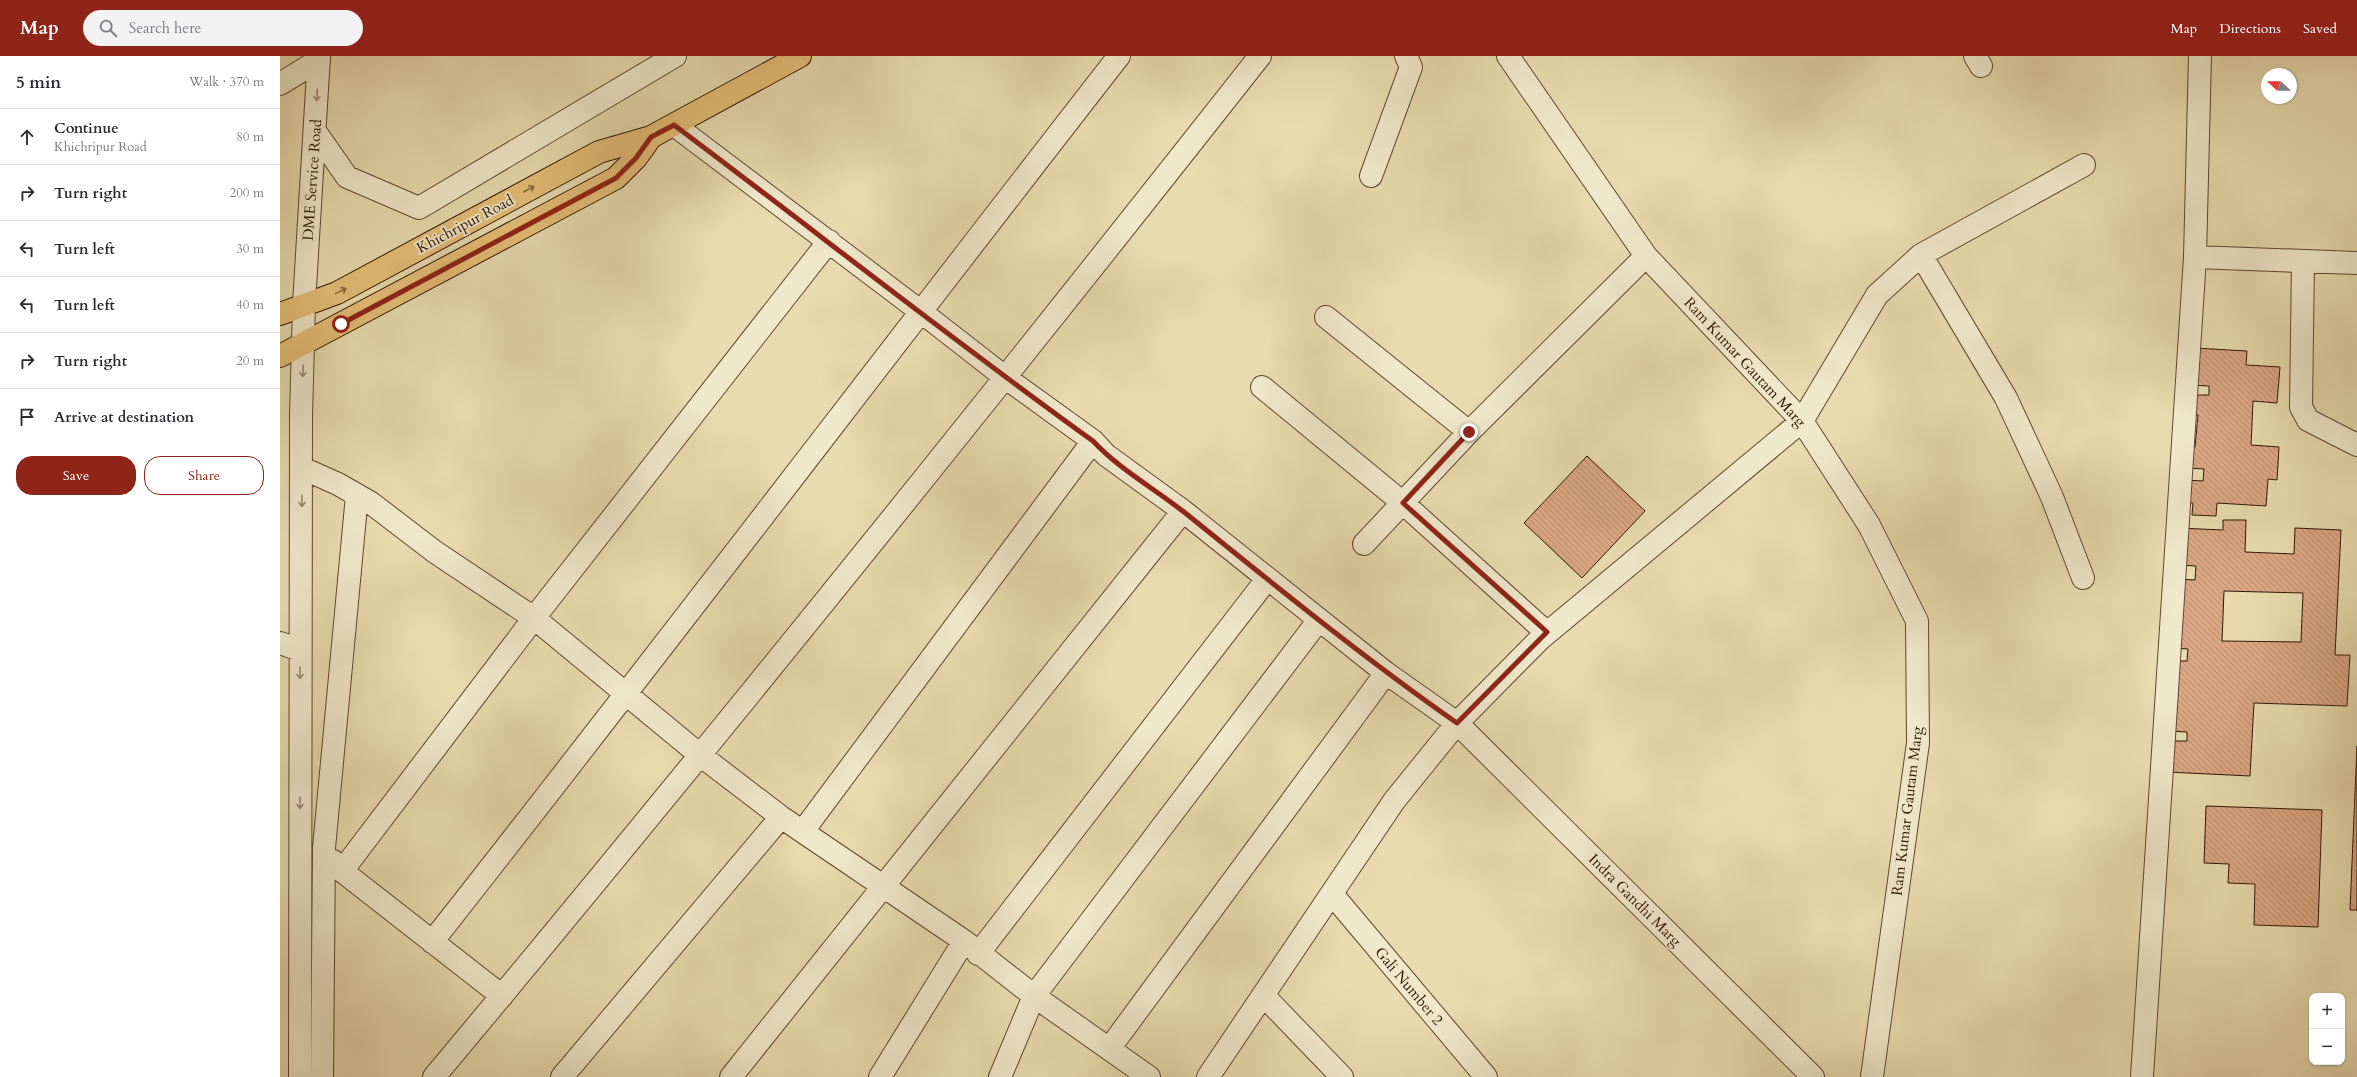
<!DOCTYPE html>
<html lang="en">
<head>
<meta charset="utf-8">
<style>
	:root { --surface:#fff; --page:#f2f2f3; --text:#2b2b33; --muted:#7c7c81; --line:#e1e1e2; --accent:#8f2418 }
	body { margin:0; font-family:Cardo,serif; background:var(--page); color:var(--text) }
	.controls { position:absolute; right:12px; bottom:12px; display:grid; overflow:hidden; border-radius:8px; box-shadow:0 1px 3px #0004 }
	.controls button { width:36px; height:36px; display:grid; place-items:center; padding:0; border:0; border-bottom:1px solid var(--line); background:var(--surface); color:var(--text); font:20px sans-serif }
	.compass { position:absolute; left:1981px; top:12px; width:36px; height:36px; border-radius:50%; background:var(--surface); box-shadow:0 1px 3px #0004; rotate:291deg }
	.stop { position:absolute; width:12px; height:12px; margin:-9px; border:3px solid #8f2418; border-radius:50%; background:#fff }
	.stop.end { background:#8f2418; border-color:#fff; box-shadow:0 1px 4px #0008 }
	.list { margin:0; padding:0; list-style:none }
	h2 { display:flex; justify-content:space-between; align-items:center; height:52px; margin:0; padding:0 16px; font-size:17px }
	h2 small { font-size:13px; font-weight:400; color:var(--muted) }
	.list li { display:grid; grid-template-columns:26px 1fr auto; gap:12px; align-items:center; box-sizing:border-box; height:56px; padding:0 16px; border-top:1px solid var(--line) }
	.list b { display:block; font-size:15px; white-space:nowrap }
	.list p { margin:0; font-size:13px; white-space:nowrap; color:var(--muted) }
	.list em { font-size:13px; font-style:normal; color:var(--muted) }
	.actions { display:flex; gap:8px; padding:12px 16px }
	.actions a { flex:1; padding:9px 0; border:1px solid var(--accent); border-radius:16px; text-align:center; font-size:14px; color:var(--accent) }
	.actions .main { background:var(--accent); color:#fff }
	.icon { flex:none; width:22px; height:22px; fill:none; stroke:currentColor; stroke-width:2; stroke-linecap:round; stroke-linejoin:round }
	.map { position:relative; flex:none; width:2077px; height:1021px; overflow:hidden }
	header { display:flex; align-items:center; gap:24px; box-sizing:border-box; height:56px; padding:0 20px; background:var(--accent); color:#fff }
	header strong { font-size:19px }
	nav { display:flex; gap:22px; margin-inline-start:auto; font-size:14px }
	.search { width:280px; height:36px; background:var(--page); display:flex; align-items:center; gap:10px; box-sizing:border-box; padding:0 14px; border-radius:22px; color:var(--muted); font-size:15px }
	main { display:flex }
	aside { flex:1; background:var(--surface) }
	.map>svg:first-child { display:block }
	.building { fill:url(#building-back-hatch); stroke:#301603; fill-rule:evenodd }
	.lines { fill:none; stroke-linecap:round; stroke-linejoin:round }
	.minor-casing { stroke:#5e472e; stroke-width:24 }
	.major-casing { stroke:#301603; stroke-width:24 }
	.minor { stroke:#f0e8cb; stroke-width:22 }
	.major { stroke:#e4be78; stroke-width:22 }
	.oneway { stroke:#9a8a71 }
	.oneway2 { stroke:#8a6a3e }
	.route { stroke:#8f2418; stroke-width:5 }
	.labels { text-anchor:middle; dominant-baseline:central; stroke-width:3.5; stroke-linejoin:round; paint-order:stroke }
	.street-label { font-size:15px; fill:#301603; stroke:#f0e8cb }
</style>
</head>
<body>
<header>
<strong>Map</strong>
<div class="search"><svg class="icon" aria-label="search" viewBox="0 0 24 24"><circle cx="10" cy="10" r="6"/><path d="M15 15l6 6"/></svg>Search here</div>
<nav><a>Map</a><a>Directions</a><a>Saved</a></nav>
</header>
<main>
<aside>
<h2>5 min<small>Walk · 370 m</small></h2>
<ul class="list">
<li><svg class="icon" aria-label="ahead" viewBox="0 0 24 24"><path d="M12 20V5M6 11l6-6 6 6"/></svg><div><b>Continue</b><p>Khichripur Road</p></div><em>80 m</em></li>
<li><svg class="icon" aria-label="right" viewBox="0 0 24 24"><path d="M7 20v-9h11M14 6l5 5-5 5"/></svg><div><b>Turn right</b></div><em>200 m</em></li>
<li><svg class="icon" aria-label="left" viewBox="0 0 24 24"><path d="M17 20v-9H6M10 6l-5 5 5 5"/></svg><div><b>Turn left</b></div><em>30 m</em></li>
<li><svg class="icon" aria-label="left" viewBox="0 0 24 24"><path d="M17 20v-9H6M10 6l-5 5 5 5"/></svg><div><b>Turn left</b></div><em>40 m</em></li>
<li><svg class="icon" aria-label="right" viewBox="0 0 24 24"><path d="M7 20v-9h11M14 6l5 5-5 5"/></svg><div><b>Turn right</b></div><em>20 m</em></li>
<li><svg class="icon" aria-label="arrive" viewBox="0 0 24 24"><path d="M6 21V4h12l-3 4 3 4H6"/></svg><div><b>Arrive at destination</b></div></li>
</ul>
<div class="actions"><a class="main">Save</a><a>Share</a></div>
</aside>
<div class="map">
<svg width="2077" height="1021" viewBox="0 0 2077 1021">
	<defs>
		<pattern id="building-back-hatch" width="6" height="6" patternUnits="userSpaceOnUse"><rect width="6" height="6" fill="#dba685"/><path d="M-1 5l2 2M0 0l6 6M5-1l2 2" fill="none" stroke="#bc8e71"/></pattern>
	</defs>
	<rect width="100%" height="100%" fill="#e8dbaf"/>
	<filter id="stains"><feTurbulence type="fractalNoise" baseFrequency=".005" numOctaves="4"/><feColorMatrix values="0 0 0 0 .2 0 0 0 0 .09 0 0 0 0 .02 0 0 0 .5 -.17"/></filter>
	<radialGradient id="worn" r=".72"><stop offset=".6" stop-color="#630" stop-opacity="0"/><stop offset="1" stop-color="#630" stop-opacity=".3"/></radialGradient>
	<!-- building -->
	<path class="building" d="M1914 292 1967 295 1966 309 2000 311 1997 347 1973 345 1971 389 1999 391 1997 424 1988 423 1986 450 1937 447 1936 460 1912 459 1913 447 1903 446 1905 424 1923 425 1924 413 1906 412 1907 391H1915L1918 359H1909L1911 339H1929V330L1911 329Z
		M1307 400 1365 455 1302 522 1244 467Z
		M1943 464H1966L1965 496 2014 498 2015 472 2061 474 2055 599H2070L2067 650 1974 647 1970 720 1887 716 1888 685H1907V676L1889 675 1890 653H1897L1898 626 1892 605H1907L1908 593 1893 592 1896 523 1915 524 1916 510 1897 509 1898 472 1943 474ZM1944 535 2023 537 2021 586 1942 585Z
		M2077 690V854H2070Z
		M1926 750 2042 754 2038 871 1974 869 1975 828 1948 827 1949 808 1924 807Z"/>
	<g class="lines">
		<defs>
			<path id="minor" d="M1228 0 1366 200 1522 365 1589 469 1637 565 1638 687 1592 1021
				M1695 0 1701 10
				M0 28 39 4
				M394 69 640 255 726 322 813 385 826 399 903 455 1106 617 1177 667 1533 1021
				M35 75 67 121 139 152 395 0
				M1091 120 1131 11 1126 0
				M1641 199 1726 342 1772 441 1803 522
				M1915 201 2077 207
				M2023 205 2021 351 2028 364 2077 389
				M1046 261 1189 376
				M982 331 1123 447 1267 577
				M22 412 58 428 91 447 155 496 254 562 420 699 501 761 684 885 754 940 869 1021
				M1084 488 1189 376 1366 200
				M0 587 20 594
				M523 775 813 385
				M53 805 62 815 222 940
				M62 815 254 562 549 185
				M1052 838 1206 1021
				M152 886C383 593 609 295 839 0
				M698 898 987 523
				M984 940 1062 1021
				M829 993 1106 617
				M20 1021 21 360 24 248 39 0
				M42 1021 44 792 77 439
				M154 1021C435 685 709 344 980 0
				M282 1021 501 761
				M451 1021 903 455
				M600 1021 684 885
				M720 1021 754 940 1038 565
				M928 1021 1114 745 1177 667 1260 583 1522 365 1597 239 1641 199 1804 109
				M1862 1021 1915 201 1920 0"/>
			<path id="major" d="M0 258 57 237 319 96 371 81 520 0
				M0 300 336 122 356 102 371 81"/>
		</defs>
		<!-- minor casing -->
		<use href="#minor" class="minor-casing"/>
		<!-- major casing -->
		<use href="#major" class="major-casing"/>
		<!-- minor -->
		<use href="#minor" class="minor"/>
		<!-- major -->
		<use href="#major" class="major"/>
	</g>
	<!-- one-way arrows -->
	<defs><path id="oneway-shaft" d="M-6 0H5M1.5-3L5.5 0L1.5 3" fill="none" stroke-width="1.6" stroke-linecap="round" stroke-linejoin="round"/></defs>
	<g class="oneway">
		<use href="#oneway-shaft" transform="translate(37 39) rotate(93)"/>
		<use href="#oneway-shaft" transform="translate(23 315) rotate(93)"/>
		<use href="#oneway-shaft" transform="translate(22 445) rotate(90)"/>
		<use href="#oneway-shaft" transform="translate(20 617) rotate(90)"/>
		<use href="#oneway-shaft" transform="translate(20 747) rotate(90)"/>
	</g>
	<g class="oneway2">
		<use href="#oneway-shaft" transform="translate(249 133) rotate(-28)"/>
		<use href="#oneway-shaft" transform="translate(61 235) rotate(-26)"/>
	</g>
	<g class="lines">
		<!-- route -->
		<path class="route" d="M61 268 336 122 356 102 371 81 394 69C534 174 671 283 813 385 841 415 877 434 909 460 997 531 1084 602 1177 667L1267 576 1123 447 1189 376"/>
	</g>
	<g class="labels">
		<!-- street labels -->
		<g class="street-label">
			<text transform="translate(32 124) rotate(-86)">DME Service Road</text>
			<text transform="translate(185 168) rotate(-28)">Khichripur Road</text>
			<text transform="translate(1465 306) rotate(47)">Ram Kumar Gautam Marg</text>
			<text transform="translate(1627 755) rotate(-83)">Ram Kumar Gautam Marg</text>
			<text transform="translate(1355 844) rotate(45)">Indra Gandhi Marg</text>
			<text transform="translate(1129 930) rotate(50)">Gali Number 2</text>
		</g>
	</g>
	<rect width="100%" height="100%" filter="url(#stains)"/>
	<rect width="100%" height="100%" fill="url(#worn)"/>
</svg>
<div class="controls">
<button>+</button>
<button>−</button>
</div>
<svg class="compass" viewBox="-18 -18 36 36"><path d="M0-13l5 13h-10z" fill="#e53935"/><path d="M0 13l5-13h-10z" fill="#7c7c81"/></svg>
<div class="stop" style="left:61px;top:268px"></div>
<div class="stop end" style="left:1189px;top:376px"></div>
</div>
</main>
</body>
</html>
